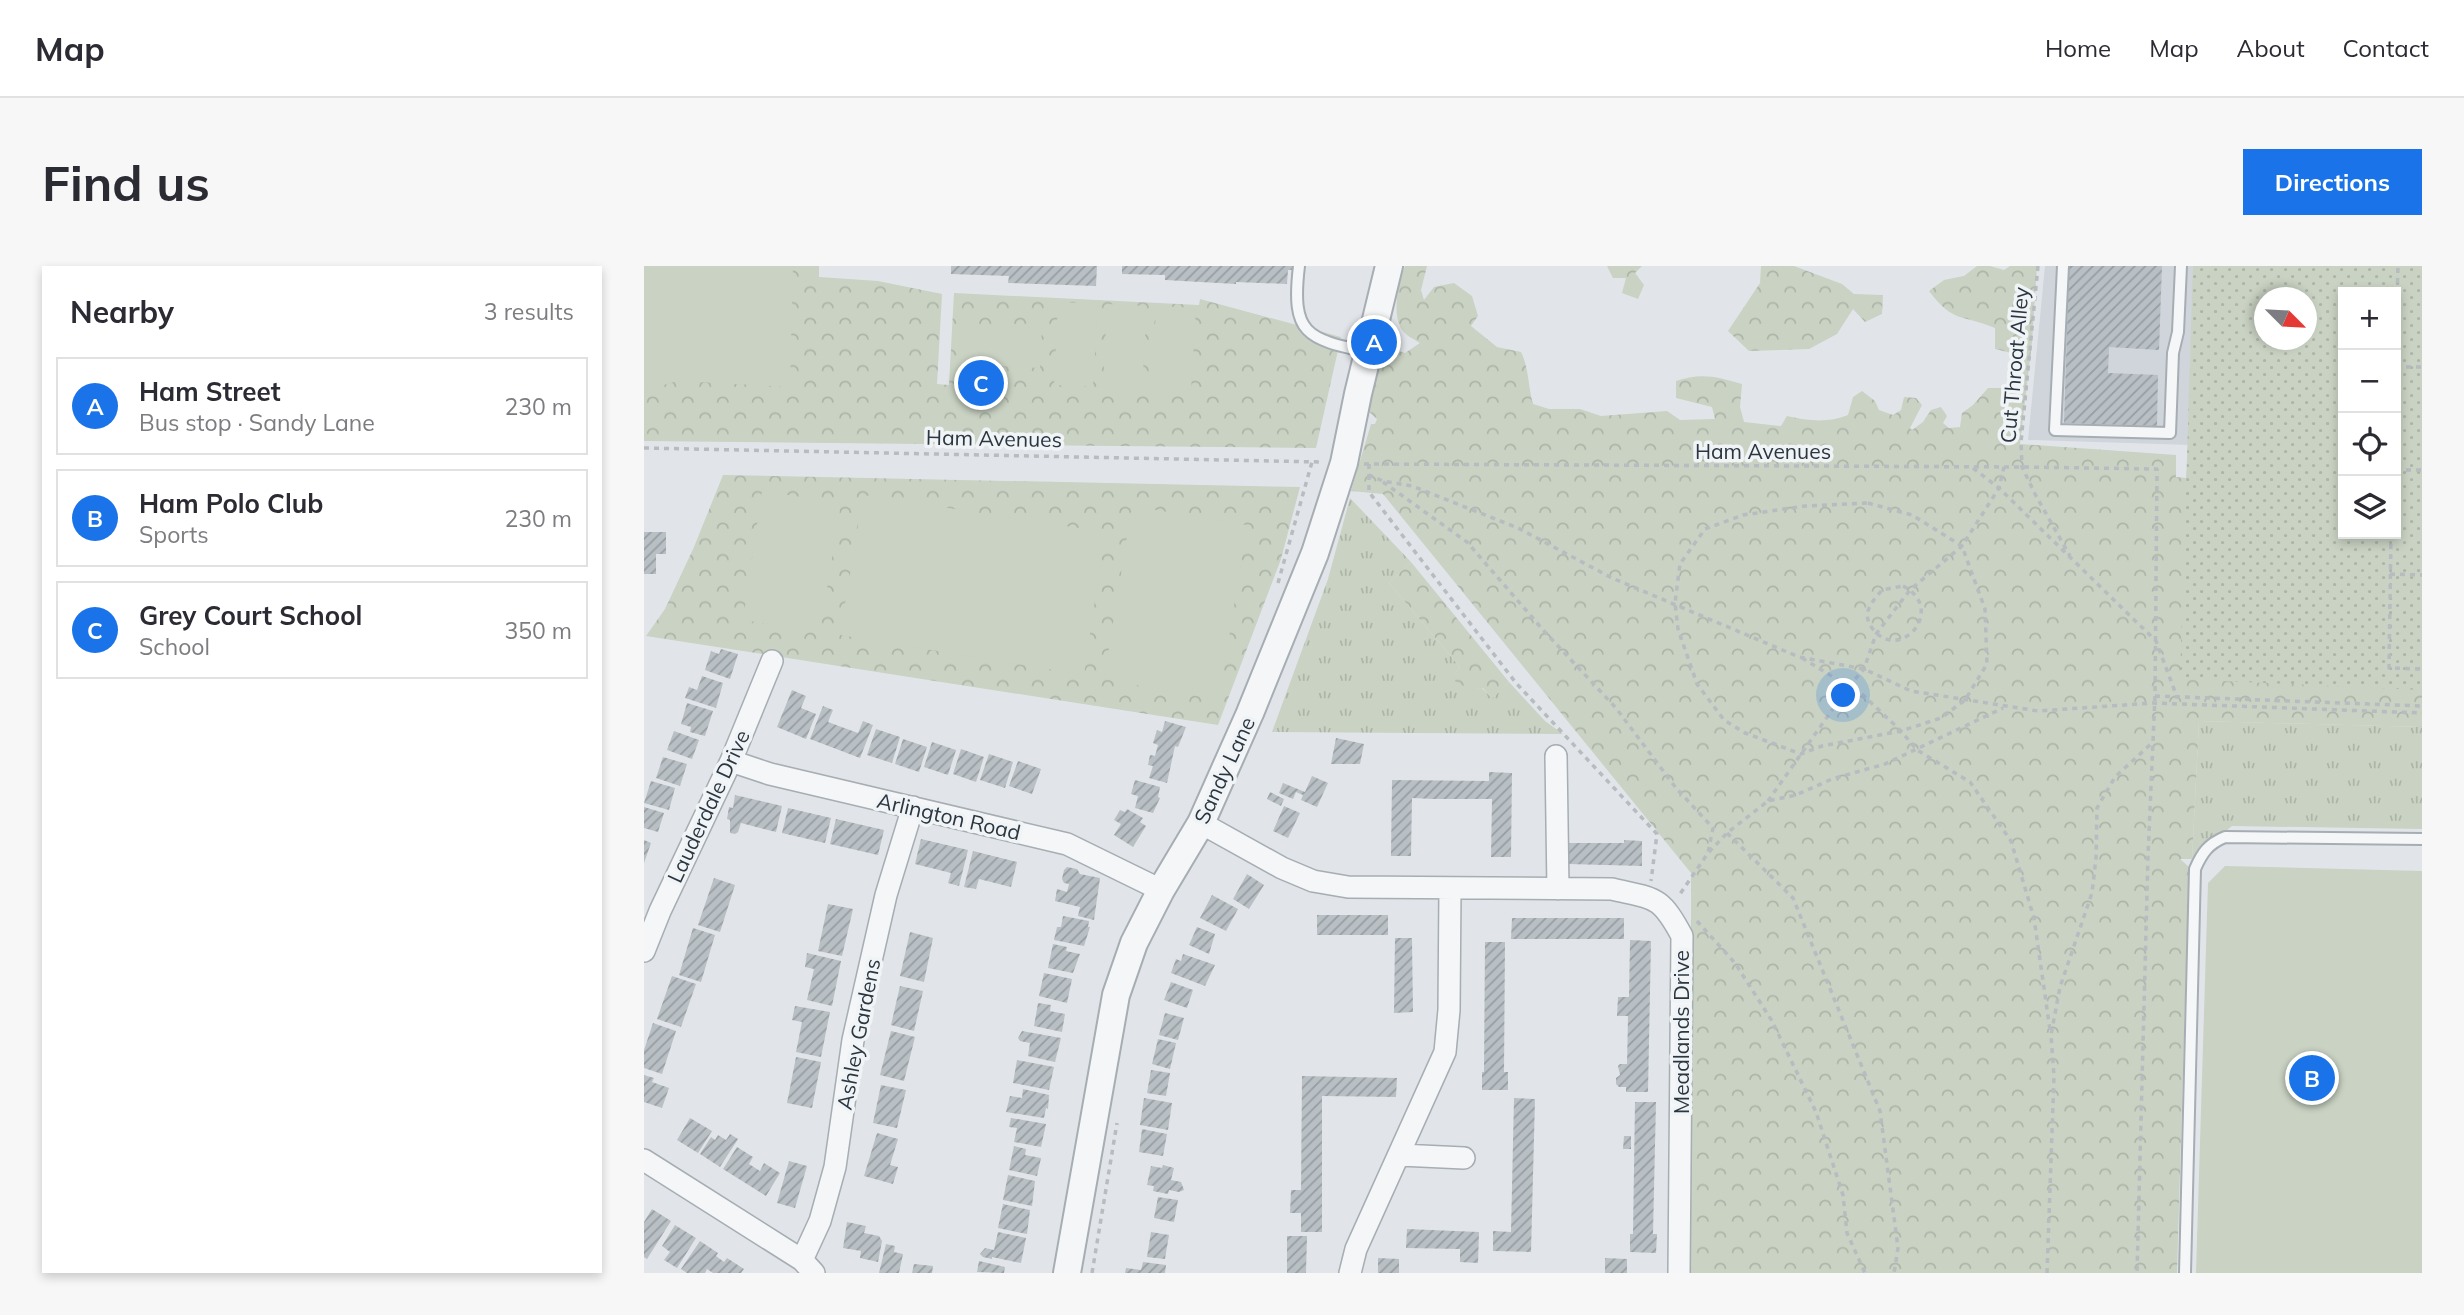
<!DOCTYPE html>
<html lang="en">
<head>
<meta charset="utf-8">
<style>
	:root { --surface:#fff; --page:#f7f7f7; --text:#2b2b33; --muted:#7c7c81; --line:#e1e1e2; --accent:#1a73e8 }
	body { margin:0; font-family:Mulish,sans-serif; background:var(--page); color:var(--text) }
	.controls { position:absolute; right:21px; top:21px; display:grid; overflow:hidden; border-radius:0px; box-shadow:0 4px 10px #0003 }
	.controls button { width:63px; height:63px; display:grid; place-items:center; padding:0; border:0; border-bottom:2px solid var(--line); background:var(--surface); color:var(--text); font:35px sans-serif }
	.compass { position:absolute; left:1610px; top:21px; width:63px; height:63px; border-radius:50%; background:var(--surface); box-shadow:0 4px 10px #0003; rotate:114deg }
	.you { position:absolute; left:1200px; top:430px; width:24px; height:24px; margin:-18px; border:5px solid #fff; border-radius:50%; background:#1a73e8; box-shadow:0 0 0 10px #1a73e833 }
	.badge { display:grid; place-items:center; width:46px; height:46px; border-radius:50%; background:var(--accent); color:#fff; font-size:23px; font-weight:700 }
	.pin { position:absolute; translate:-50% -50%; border:4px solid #fff; box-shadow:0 2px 7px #0006 }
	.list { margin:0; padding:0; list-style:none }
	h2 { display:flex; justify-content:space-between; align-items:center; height:91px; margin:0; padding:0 28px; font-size:30px }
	h2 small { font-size:23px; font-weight:400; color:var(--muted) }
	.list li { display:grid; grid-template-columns:46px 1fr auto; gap:21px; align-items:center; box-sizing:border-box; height:98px; margin:0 14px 14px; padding:0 14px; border:2px solid var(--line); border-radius:0px }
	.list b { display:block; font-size:26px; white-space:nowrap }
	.list p { margin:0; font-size:23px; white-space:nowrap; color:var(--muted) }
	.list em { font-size:23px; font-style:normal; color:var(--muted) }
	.icon { flex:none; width:38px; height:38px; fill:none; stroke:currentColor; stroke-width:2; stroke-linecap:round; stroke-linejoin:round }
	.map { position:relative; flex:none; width:1778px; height:1007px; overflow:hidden; border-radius:0px }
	header { display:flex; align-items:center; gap:42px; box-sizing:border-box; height:98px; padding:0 35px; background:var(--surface); border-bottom:2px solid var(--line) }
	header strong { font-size:33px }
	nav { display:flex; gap:38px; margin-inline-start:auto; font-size:24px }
	.intro { display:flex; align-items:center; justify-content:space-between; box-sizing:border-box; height:168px; padding:0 42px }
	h1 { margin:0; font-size:49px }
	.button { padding:18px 32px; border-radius:0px; background:var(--accent); color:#fff; font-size:24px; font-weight:700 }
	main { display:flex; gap:42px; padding:0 42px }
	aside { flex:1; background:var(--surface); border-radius:0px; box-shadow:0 4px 10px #0003 }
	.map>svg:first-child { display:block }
	.built { fill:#cfd5db }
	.grass { fill:url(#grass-tufts) }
	.forest { fill:url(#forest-crowns); fill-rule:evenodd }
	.garden { fill:url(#garden-dots); fill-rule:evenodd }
	.pitch { fill:#c9d2c3 }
	.building { fill:url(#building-hatch) }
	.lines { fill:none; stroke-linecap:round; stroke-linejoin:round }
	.service-casing { stroke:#a6adb3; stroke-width:14 }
	.minor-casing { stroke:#a6adb3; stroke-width:24 }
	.tertiary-casing { stroke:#a6adb3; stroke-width:30 }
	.path { stroke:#b7bcc0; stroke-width:3.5; stroke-dasharray:5 5; stroke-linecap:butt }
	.service { stroke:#f4f6f7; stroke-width:10 }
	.minor { stroke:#f4f6f7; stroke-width:21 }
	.tertiary { stroke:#f4f6f7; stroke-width:26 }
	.labels { text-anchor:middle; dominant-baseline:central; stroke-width:7; stroke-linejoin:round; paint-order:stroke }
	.street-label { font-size:21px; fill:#2a3640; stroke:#f1f4f6 }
</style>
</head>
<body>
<header>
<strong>Map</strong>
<nav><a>Home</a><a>Map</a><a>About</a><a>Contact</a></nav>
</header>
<div class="intro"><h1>Find us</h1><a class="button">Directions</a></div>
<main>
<aside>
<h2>Nearby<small>3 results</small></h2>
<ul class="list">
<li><span class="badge">A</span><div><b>Ham Street</b><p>Bus stop · Sandy Lane</p></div><em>230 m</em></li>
<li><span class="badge">B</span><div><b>Ham Polo Club</b><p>Sports</p></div><em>230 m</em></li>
<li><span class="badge">C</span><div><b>Grey Court School</b><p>School</p></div><em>350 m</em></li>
</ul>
</aside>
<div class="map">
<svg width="1778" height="1007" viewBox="0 0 1778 1007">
	<defs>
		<pattern id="grass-tufts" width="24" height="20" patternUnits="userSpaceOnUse" patternTransform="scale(1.75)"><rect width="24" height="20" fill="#c9d2c3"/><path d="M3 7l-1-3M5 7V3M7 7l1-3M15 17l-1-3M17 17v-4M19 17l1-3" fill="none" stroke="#adb5a9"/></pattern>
		<pattern id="forest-crowns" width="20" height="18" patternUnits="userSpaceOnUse" patternTransform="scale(1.75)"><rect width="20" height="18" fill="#c9d2c3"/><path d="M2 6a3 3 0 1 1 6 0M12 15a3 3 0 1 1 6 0" fill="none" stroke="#adb5a9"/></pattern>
		<pattern id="garden-dots" width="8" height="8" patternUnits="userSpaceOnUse" patternTransform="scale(1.75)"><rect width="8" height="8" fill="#c9d2c3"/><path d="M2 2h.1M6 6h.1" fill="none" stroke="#adb5a9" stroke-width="1.8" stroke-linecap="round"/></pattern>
		<pattern id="building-hatch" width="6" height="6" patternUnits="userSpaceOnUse" patternTransform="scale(1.75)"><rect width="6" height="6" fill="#b9c0c5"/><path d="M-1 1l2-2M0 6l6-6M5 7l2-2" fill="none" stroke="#979da1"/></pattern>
	</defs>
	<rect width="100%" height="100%" fill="#e1e5e9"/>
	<!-- built -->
	<path class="built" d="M1401 0H1553L1547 179 1384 174Z"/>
	<!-- grass -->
	<path class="grass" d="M706 232 767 296 745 317 816 401 811 407 830 423 838 422 848 432 865 416 901 455 919 468 628 466 684 313Z
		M1555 455 1778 461V563L1588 560 1548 593Z"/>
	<!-- forest -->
	<path class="forest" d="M0 0H175V11L234 15 298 28 293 118 305 119 310 27 555 39 556 33 697 71 672 182 0 175Z
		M761 0H783L777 24 780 34 790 21 810 17 828 30 834 50 827 60 853 81 877 86C885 102 884 121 889 138L905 143H936L957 150 1023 145 1036 154 1071 153 1068 141 1032 132V115C1057 106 1074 111 1098 118L1096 141 1100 156 1137 160 1143 150C1165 155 1184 157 1204 149L1209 131 1218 125 1231 135 1235 144 1249 149 1257 144 1260 131 1272 132 1278 139 1266 162 1268 164 1279 156 1287 144 1297 141 1303 150 1299 157 1305 162 1316 161 1318 147 1329 139 1344 122H1364V109L1374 97 1376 89 1351 83V62C1318 48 1310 58 1285 25L1300 14 1320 10 1333 0H1346L1360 4 1366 0H1393L1388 76 1376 178 1532 189V211L1542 212 1564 0H1663L1752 26H1699V268L1778 423V461L1555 455 1548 593H1536L1545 601 1533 1007H1047V607L739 228 707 225 727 158H731L733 153 723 144 738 93 747 82 761 87 776 77C768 72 758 68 755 58 749 42 755 15 761 0ZM1620 32H1662V74H1620Z
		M963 0H998L991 7 1000 19 994 33 978 27 982 12H969Z
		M1117 0H1150L1198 18 1210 28 1239 29 1238 48 1221 56 1209 43 1193 68 1165 83 1105 85 1084 65 1116 17Z
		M79 209 656 221 637 293 574 459 2 370 21 343 50 281Z
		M767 296 865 416 848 433 839 422 826 424 811 415V407L816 401 745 317Z"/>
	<!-- garden -->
	<path class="garden" d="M1549 0H1778V424L1536 413ZM1699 26H1752V268H1699ZM1620 32H1662V74H1620Z"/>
	<!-- pitch -->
	<path class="pitch" d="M0 0H149L146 121 34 115 12 121 0 119Z
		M414 36 454 38 449 121 410 119Z
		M463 38 503 40 498 123 459 121Z
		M512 40 552 42 547 125 508 124Z
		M318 58 398 62 396 102 316 98Z
		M118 225 197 237 176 366 99 354Z
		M219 229 461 266 440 409 196 369Z
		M488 240 603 259 575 434 460 413Z
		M1581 600 1778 605V1007H1552L1564 617Z"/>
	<!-- building -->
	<path class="building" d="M307 0H453L452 20 364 17 365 10 307 8Z
		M478 0H652V4H644L643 18 592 16V18L521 14V9L478 8Z
		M1425 0H1518L1515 84 1465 81 1464 107 1514 109 1513 160 1420 157Z
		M0 266H22V288H12V308H0Z
		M77 383 94 388 86 413 61 404 67 385 75 388Z
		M58 410 79 417 72 442 41 432 45 421 53 424Z
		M148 424 162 430 157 442 172 448 162 473 133 461Z
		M43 437 69 445 61 470 46 466 47 461 37 458Z
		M179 440 189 444 184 456 214 467 219 455 229 459 216 492 166 473Z
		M521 455 542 461 534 481 531 480 523 517 505 512 509 500 504 499 506 489 511 490 514 479 509 477 513 464 518 466Z
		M232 463 256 471 248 497 223 489Z
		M30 465 55 474 48 493 23 484Z
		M692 472 720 478 716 498H687Z
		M259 473 283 481 275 506 251 498Z
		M288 476 312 484 304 509 280 501Z
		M317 483 340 491 332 516 309 508Z
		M345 488 369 496 361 522 336 514Z
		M19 491 43 498 36 520 12 512Z
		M374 495 397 503 388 528 365 520Z
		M845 506 868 507 867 591H847L848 533H789L768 532 767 590H747L748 514 845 515Z
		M668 510 684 517 673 541 657 534 659 529 652 526 649 533 635 527 639 517 661 526Z
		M491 514 516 521 514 531 516 532 509 547 491 542 494 530 487 528Z
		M7 515 31 522 25 544 0 537Z
		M626 526 640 533 637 540 623 533Z
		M91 529 138 540 132 566 97 557 94 566 91 568 86 567V554L83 553 85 541 89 542Z
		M640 540 656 547 644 572 629 565Z
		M0 541 20 547 14 566 0 562Z
		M144 542 187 552 181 577 138 567Z
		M483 543 499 552 496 556 502 560 489 581 470 569 477 558 470 554 476 544 481 546Z
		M192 553 240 564 234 589 186 578Z
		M277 573 324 584 315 620 304 617 307 607 271 598Z
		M0 574 7 577 0 597Z
		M980 574 998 575V600L924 598V577H980Z
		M329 585 373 596 367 621 335 613 332 623 320 621Z
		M423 601 433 603 436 608 456 612 450 654 434 650 436 641 411 635 413 623 423 626 425 618 420 617 418 613 420 604Z
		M603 608 620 619 605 643 589 633Z
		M70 612 91 619 76 666 54 659Z
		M568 629 594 643 582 665 556 652Z
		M184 638 209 643 198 690 174 685Z
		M673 649H744V669H673Z
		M419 650 445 655 444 661H446L440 680 410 674 413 661H417Z
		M868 652H980V673H867Z
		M553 661 571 668 565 688 545 679Z
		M49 662 71 669 57 716 35 709Z
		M266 666 289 672 280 716 256 710Z
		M751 672H768L769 746 750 747Z
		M986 674 1007 675 1004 826H982V821H975L972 818V812L976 809 974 800 976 798H983L984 750H973L974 731H985Z
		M841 676H861L860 806H864V824H838V806H840Z
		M409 678 423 681 422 685 436 688 429 707 404 702Z
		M163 687 197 695 188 740 163 734 170 703 161 701Z
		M539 688 571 699 561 720 527 707 532 693 537 695Z
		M400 707 428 713 423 737 395 730Z
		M28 710 52 718 37 761 13 753Z
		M527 716 549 724 543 742 520 734Z
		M256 720 279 725 270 765 247 759Z
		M394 737 407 739 406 745 421 748 418 766 390 760Z
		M151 740 186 746 177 791 152 786 158 756 148 754Z
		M521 747 540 752 534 774 515 769Z
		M9 757 32 765 18 808 0 802V784Z
		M247 765 271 771 260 815 236 809Z
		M378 765 417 772 411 796 384 790 386 777 376 775 374 772Z
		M514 773 532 777 526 803 508 798Z
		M152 791 177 796 168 842 143 837Z
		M373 794 410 801 405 824 369 817Z
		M507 804 526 807 522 830 503 827Z
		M0 809 10 812 8 816 25 822 18 842 0 836Z
		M658 810 753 812 752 831 678 830V966H657V947H646L647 924H657Z
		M237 819 262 824 253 862 229 857Z
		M379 823 405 829 404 843 402 842 400 852 362 846 366 830 378 832Z
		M500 832 528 837 524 864 496 859Z
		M870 832 891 833 887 986 849 985V965L867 966Z
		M991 836H1012L1009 968H1013L1012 987 986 986V968H989Z
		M46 852 68 865 54 887 33 874Z
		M367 852 402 858 397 881 370 876 373 862 365 861Z
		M498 863 523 868 519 890 495 886Z
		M233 867 254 873 246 899 254 901 249 918 220 910Z
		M86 868 94 873 76 901 56 888 67 871 71 874 74 869 82 874Z
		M980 870H987V883H979Z
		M370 880 382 883 381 889 397 892 393 910 365 904Z
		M93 881 109 891 105 898 116 905 120 897 136 907 122 930 79 903Z
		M145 895 163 900 151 942 133 937Z
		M519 899 530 902 527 914 537 916 540 924 535 926 525 924 524 928 509 925 510 920 503 919 507 900 518 902Z
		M364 909 391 915 388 940 359 934Z
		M514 931 534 934 530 956 510 952Z
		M359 938 386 944 383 968 354 962Z
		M8 943 27 955 3 993 0 991V956Z
		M203 956 222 960 220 967 235 970 238 975 234 996 216 992 217 985 199 982Z
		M31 959 52 972 33 1002 20 994 26 986 18 980Z
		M763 963 835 966 834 997 816 996V983L762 982Z
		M354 966 382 972 377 997 348 991V993L339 991 336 988 341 982 350 984Z
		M507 966 525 969 521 993 503 991Z
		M643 970H663L662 1007H643Z
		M56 975 74 987 72 990 80 996 83 992 100 1003 97 1007H69L63 1003 61 1007H43L37 1003Z
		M242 978 251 980 250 986 259 988 255 1007H235Z
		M734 992 755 993V1007H734Z
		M961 992 983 993V1007H961Z
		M335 995 361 1001 360 1007 333 1006Z
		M499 996 522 999 521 1007H481L482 1002 497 1004Z
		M270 998 289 1000 288 1007H268Z"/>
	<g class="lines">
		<defs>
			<path id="service" d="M655 0C647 68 662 73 724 86
				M1419 0 1411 164 1526 167 1529 87 1534 66 1537 0
				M1541 1007 1551 603C1558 587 1564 578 1581 571L1778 573"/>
			<path id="minor" d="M912 490 914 623
				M87 495 126 508 423 578 517 624
				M557 557 638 602 669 615 704 621 968 623C1011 633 1016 629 1038 670L1035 1007
				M0 685 16 645 87 495 128 395
				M756 889 820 892
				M0 894 158 994 170 1007
				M158 994 176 955 191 901 209 774 242 629 269 541
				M706 1007 712 983 801 786 805 744 806 622"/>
			<path id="tertiary" d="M423 1007 472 729 490 677 517 624 557 557 606 447 671 287 700 197 714 128 745 0"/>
		</defs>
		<!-- service casing -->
		<use href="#service" class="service-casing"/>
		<!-- minor casing -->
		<use href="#minor" class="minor-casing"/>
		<!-- tertiary casing -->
		<use href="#tertiary" class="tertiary-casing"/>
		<!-- path -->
		<path class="path" d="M1394 0 1377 176 1378 201 1391 228 1426 290
			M1752 67 1754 0
			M1752 101H1778
			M0 182 677 196
			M720 198 1378 201 1513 203 1511 430 1504 589 1493 1007
			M725 198V209L739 215 768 220 874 262 968 312 1155 391 1220 403 1267 425 1394 445 1509 437 1778 447
			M1329 202 1355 222 1512 375 1533 431
			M1752 204H1778
			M725 209V226L872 417 1013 568 1007 615
			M739 216 823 276 900 365 972 442 1032 522 1069 562 1064 587 1034 631
			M1224 237 1268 249 1318 280 1341 343 1343 398 1321 434 1297 452 1257 465 1178 480 1157 488 1101 467 1080 454 1053 418 1034 363 1031 337 1036 298 1061 263 1099 249 1161 240Z
			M1747 268 1745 402 1778 403
			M1746 308 1778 309
			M634 317 668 196
			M1259 320C1304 343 1255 399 1228 362 1217 347 1228 336 1238 324Z
			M1158 392 1219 429 1257 465 1273 484 1326 516 1367 575 1390 652 1406 764
			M1511 430 1778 440
			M1124 535 1205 420 1220 403 1232 368 1266 324 1318 280 1355 222 1360 201
			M1083 567 1149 632 1236 845 1254 982 1250 1007
			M1065 586 1083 567 1124 535 1152 529 1188 513 1241 498 1359 442
			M1053 655 1091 697 1128 755 1172 846 1199 929 1203 967 1221 1007
			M448 1007 473 857
			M1403 1007 1410 810 1407 769 1416 721 1448 627 1452 592 1453 542 1471 511 1508 477"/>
		<!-- service -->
		<use href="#service" class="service"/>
		<!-- minor -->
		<use href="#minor" class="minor"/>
		<!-- tertiary -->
		<use href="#tertiary" class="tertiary"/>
	</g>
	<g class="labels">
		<!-- street labels -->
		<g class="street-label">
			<text transform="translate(1370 99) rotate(-85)">Cut Throat Alley</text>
			<text transform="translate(350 172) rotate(1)">Ham Avenues</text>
			<text x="1119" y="185">Ham Avenues</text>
			<text transform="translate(580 504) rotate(-65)">Sandy Lane</text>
			<text transform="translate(64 540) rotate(-65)">Lauderdale Drive</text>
			<text transform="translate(305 550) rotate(13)">Arlington Road</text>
			<text transform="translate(1037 766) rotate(-90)">Meadlands Drive</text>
			<text transform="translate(214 768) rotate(-79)">Ashley Gardens</text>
		</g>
	</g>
</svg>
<div class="controls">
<button>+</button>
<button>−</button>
<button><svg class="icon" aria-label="locate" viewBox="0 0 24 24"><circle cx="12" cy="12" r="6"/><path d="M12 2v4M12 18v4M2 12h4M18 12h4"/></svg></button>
<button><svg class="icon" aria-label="layers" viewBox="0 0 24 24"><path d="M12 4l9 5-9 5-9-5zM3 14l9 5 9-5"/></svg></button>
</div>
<svg class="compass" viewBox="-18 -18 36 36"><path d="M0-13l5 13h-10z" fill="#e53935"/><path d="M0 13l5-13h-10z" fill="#7c7c81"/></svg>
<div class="you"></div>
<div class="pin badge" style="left:730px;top:76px">A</div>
<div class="pin badge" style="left:1668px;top:812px">B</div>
<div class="pin badge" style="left:337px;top:117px">C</div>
</div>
</main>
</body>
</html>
